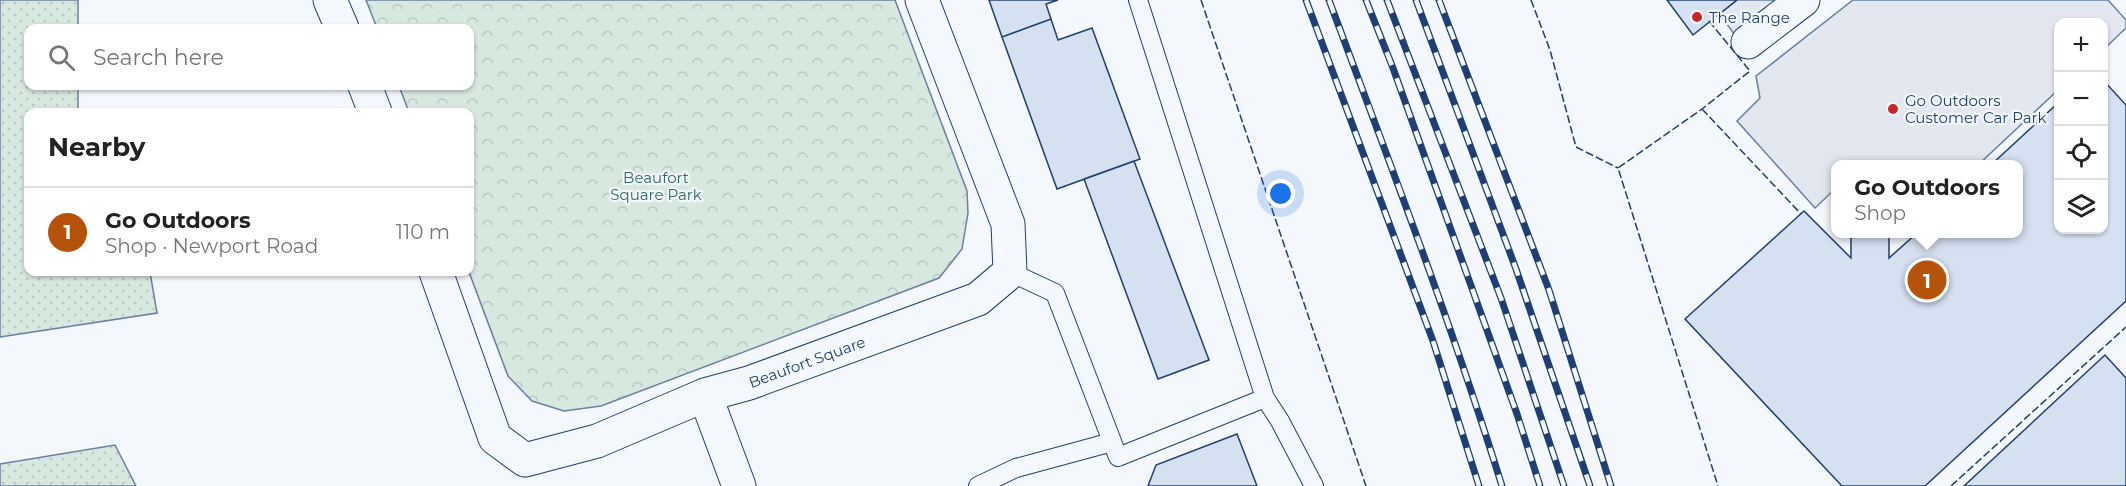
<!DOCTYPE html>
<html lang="en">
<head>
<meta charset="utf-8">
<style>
	:root { --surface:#fff; --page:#f6f6f6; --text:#222; --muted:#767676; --line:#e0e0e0; --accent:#b45309 }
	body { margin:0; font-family:Montserrat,sans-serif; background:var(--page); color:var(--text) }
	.controls { position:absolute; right:18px; top:18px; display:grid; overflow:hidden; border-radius:12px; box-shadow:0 2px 4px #0004 }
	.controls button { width:54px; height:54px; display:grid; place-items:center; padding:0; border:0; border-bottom:2px solid var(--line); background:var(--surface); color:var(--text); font:30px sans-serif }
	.you { position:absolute; left:1281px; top:194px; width:21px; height:21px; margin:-15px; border:4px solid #fff; border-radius:50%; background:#1a73e8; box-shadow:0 0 0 9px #1a73e833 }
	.badge { display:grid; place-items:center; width:39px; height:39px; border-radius:50%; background:var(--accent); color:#fff; font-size:20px; font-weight:700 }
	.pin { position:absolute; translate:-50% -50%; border:3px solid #fff; box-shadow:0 2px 6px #0006 }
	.popup { position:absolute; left:1831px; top:160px; width:192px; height:78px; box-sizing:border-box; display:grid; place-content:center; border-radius:12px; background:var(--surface); filter:drop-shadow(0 2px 4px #0005); font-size:20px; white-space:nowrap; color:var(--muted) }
	.popup b { font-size:22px; color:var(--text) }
	.popup::after { content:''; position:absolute; left:50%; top:100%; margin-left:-12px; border:12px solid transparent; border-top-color:var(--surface) }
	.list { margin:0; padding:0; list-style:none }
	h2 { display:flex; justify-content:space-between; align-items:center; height:78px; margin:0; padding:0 24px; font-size:26px }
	h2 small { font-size:20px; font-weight:400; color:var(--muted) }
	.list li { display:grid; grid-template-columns:39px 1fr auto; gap:18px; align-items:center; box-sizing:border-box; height:90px; padding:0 24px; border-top:2px solid var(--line) }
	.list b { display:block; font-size:22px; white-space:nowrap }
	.list p { margin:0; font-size:20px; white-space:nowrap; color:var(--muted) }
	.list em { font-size:20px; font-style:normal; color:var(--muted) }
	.icon { flex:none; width:33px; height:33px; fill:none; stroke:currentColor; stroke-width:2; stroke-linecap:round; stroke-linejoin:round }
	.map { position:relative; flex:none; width:2126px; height:486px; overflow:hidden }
	.search { position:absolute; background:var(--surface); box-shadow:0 2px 4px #0004; left:24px; top:24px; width:450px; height:66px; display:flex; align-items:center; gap:15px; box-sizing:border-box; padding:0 21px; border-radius:12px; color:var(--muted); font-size:22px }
	.panel { position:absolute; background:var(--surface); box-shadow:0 2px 4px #0004; left:24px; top:108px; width:450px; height:168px; border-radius:12px }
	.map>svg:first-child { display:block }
	.park { fill:url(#park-crowns); stroke:#687fa3; stroke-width:1.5 }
	.garden { fill:url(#garden-dots); stroke:#687fa3; stroke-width:1.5 }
	.parking { fill:#e3e8f0; stroke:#687fa3; stroke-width:1.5 }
	.building { fill:#d5e0f0; stroke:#1d3f73; stroke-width:1.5 }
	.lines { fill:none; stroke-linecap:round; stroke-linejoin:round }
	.lane-casing { stroke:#1d3f73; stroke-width:20 }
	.street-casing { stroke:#1d3f73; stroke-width:35 }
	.lane { stroke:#f4f7fb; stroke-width:18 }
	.street { stroke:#f4f7fb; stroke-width:33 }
	.rail-casing { stroke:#1d3f73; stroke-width:7 }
	.rail { stroke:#f4f7fb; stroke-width:4.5; stroke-dasharray:14; stroke-linecap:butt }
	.fence { stroke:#1d3f73; stroke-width:1.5; stroke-dasharray:8 3; stroke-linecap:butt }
	.poi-dot { fill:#c62828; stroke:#f4f7fb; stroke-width:2 }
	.labels { text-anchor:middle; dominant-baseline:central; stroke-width:4.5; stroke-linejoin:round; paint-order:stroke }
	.poi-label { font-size:15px; fill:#1d3f73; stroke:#f4f7fb; text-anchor:start }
	.park-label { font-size:15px; fill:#2c6c60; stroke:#f4f7fb }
	.street-label { font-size:15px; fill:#1d3f73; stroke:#f4f7fb }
</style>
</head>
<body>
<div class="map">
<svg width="2126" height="486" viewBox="0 0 2126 486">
	<defs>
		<pattern id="park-crowns" width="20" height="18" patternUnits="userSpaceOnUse" patternTransform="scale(1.5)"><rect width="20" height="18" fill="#d7e8df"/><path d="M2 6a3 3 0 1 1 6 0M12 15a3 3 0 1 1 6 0" fill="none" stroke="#b8c8c3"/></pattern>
		<pattern id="garden-dots" width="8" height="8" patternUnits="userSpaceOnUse" patternTransform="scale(1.5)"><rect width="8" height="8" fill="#d7e8df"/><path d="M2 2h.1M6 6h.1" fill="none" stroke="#b8c8c3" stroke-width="1.8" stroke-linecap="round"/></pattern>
	</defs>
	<rect width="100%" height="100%" fill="#f4f7fb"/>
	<!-- park -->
	<path class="park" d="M366 0H895L967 191 968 213 962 249 939 278 601 406 564 411 532 401 508 376 469 272 470 112H409L399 86H470V28H377Z"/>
	<!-- garden -->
	<path class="garden" d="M0 0H78V28H28V86H78V112H28V272H150L157 313 0 337Z
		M115 445 136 486H0V464Z"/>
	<!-- parking -->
	<path class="parking" d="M1737 0H1779L1735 35 1719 14Z
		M1853 0H2108L2126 20V28L2104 49V22H2058V90L1979 164H1836L1835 189 1815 208 1737 121 1760 98 1756 76Z"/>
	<!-- building -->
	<path class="building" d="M989 0H1058L1046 4 1051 19 1002 37Z
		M1667 0H1737L1693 35Z
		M1051 19 1058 40 1092 28 1140 159 1057 189 1002 37Z
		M2104 81 2126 105V301L1925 486H1842L1685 319 1804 211 1851 258V234H1889V258L1916 234H2018V164H1992L2058 103V230H2104Z
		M1134 161 1209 360 1158 379 1084 179Z
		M2105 355 2126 378V486H1964Z
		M1237 434 1257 486H1148L1156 465Z"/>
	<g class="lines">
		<defs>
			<path id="lane" d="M1138 0 1265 398 1280 421 1314 486
				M1010 272 1055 293 1118 457 1265 398
				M978 486 1016 468 1112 442"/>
			<path id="street" d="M330 0 342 28
				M1748 42 1803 0
				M365 86 375 112
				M436 272 495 438 525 460 597 441 705 395 749 383 978 299 1010 272 1008 224 922 0
				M705 395 739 486"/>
		</defs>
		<!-- lane casing -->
		<use href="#lane" class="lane-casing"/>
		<!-- street casing -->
		<use href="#street" class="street-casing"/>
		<!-- lane -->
		<use href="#lane" class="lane"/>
		<!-- street -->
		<use href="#street" class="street"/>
		<defs>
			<path id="rail" d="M1306 0 1433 341 1479 486
				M1329 0C1389 161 1451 322 1502 486
				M1366 0 1393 68 1517 414 1540 486
				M1387 0 1501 298 1564 486
				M1416 0 1516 269 1590 486
				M1439 0 1549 290 1611 486"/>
		</defs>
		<!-- rail casing -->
		<use href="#rail" class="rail-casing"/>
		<!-- rail -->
		<use href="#rail" class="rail"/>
		<!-- fence -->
		<path class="fence" d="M1201 0 1366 486
			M1531 0 1550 50 1576 147 1618 168
			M1709 21 1750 71 1702 109 1618 168 1718 486
			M1702 109 1801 214
			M1951 486 2126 327"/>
	</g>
	<!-- markers -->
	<g class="poi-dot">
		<circle cx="1697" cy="17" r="6"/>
		<circle cx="1893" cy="109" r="6"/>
	</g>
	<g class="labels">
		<!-- poi labels -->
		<g class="poi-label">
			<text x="1709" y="17">The Range</text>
			<text x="1905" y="100">Go Outdoors<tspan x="1905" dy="17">Customer Car Park</tspan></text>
		</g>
		<!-- park labels -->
		<g class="park-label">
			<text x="656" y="177">Beaufort<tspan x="656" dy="17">Square Park</tspan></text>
		</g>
		<!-- street labels -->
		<g class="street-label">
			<text transform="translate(807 362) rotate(-20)">Beaufort Square</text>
		</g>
	</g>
</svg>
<div class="controls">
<button>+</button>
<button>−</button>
<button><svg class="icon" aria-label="locate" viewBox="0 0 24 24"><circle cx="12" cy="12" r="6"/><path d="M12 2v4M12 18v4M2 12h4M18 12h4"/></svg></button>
<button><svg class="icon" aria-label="layers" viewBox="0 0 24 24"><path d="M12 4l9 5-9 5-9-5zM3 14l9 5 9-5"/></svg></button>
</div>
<div class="you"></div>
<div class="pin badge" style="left:1927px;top:280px">1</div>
<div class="popup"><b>Go Outdoors</b>Shop</div>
<div class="search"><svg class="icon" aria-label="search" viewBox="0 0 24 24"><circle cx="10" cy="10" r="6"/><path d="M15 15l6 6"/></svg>Search here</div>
<section class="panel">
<h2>Nearby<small></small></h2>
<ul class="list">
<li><span class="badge">1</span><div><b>Go Outdoors</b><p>Shop · Newport Road</p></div><em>110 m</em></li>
</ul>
</section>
</div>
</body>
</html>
